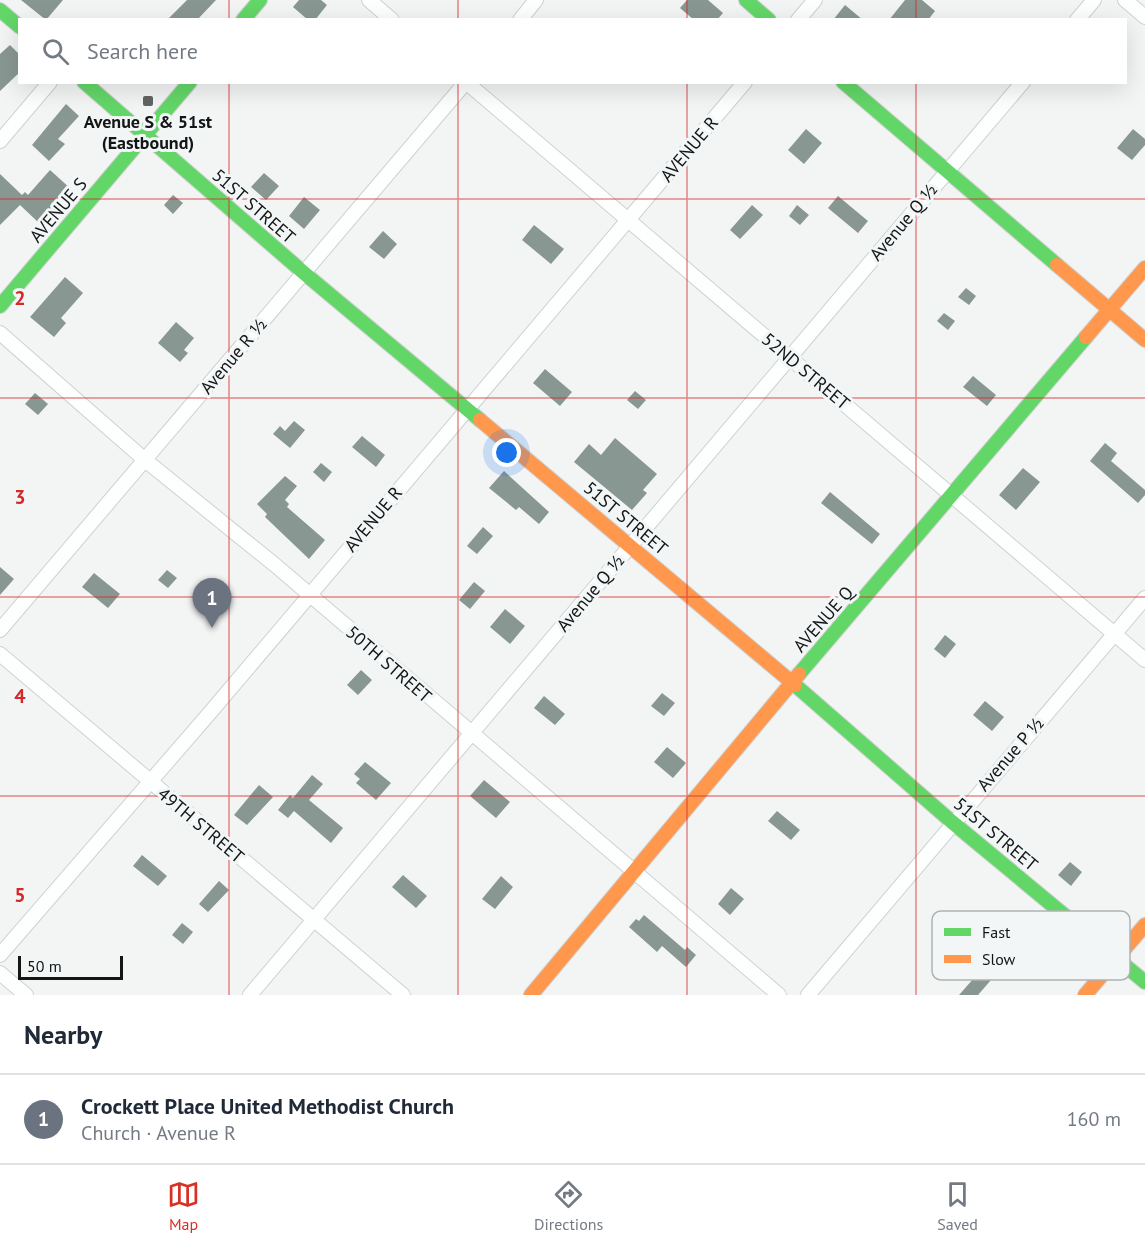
<!DOCTYPE html>
<html lang="en">
<head>
<meta charset="utf-8">
<style>
	:root { --surface:#fff; --page:#f2f2f3; --text:#1f2937; --muted:#747a83; --line:#e0e1e3; --accent:#d93025 }
	body { margin:0; font-family:"PT Sans",sans-serif; background:var(--page); color:var(--text) }
	.scale { position:absolute; left:18px; bottom:15px; width:105px; box-sizing:border-box; padding-left:6px; border:3px solid #141515; border-top:0; font-size:16px; line-height:21px; white-space:nowrap; color:#141515; -webkit-text-stroke:4px #f2f6f6; paint-order:stroke }
	.you { position:absolute; left:507px; top:453px; width:21px; height:21px; margin:-15px; border:4px solid #fff; border-radius:50%; background:#1a73e8; box-shadow:0 0 0 9px #1a73e833 }
	.badge { display:grid; place-items:center; width:39px; height:39px; border-radius:50%; background:var(--accent); color:#fff; font-size:20px; font-weight:700 }
	.pin { position:absolute; translate:-50% -50px; filter:drop-shadow(0 2px 3px #0008) }
	.pin::after { content:''; position:absolute; top:32px; width:21px; height:18px; background:inherit; clip-path:polygon(0 0,100% 0,50% 100%) }
	.list { margin:0; padding:0; list-style:none }
	h2 { display:flex; justify-content:space-between; align-items:center; height:78px; margin:0; padding:0 24px; font-size:26px }
	h2 small { font-size:20px; font-weight:400; color:var(--muted) }
	.list li { display:grid; grid-template-columns:39px 1fr auto; gap:18px; align-items:center; box-sizing:border-box; height:90px; padding:0 24px; border-top:2px solid var(--line) }
	.list b { display:block; font-size:22px; white-space:nowrap }
	.list p { margin:0; font-size:20px; white-space:nowrap; color:var(--muted) }
	.list em { font-size:20px; font-style:normal; color:var(--muted) }
	.icon { flex:none; width:33px; height:33px; fill:none; stroke:currentColor; stroke-width:2; stroke-linecap:round; stroke-linejoin:round }
	.map { position:relative; flex:none; width:1145px; height:995px; overflow:hidden }
	.search { position:absolute; background:var(--surface); box-shadow:0 6px 24px #0002; left:18px; right:18px; top:18px; height:66px; display:flex; align-items:center; gap:15px; box-sizing:border-box; padding:0 21px; border-radius:0px; color:var(--muted); font-size:22px }
	.sheet { height:168px; background:var(--surface) }
	nav { display:flex; justify-content:space-around; align-items:center; box-sizing:border-box; height:84px; border-top:2px solid var(--line); background:var(--surface); font-size:16px; color:var(--muted) }
	nav a { display:grid; justify-items:center; gap:3px }
	nav .on { color:var(--accent) }
	.map>svg:first-child { display:block }
	.building { fill:#899792 }
	.lines { fill:none; stroke-linecap:round; stroke-linejoin:round }
	.street-casing { stroke:#cfd1d1; stroke-width:16 }
	.fast-casing { stroke:#cfd1d1; stroke-width:16 }
	.slow-casing { stroke:#cfd1d1; stroke-width:16 }
	.street { stroke:#fdfefe; stroke-width:14 }
	.fast { stroke:#63d668; stroke-width:14 }
	.slow { stroke:#ff974d; stroke-width:14 }
	.grid { fill:none; stroke:#d62828; stroke-width:1.5; stroke-opacity:0.55 }
	.poi-dot { fill:#626363; stroke:#f2f6f6; stroke-width:2 }
	.labels { text-anchor:middle; dominant-baseline:central; stroke-width:6; stroke-linejoin:round; paint-order:stroke }
	.poi-label { font-size:18px; font-weight:bold; fill:#141515; stroke:#f2f6f6 }
	.street-label { font-size:18px; fill:#141515; stroke:#f2f6f6 }
	.key { fill:#f2f6f6; stroke:#afb2b2; stroke-width:1.5 }
	.key-label { font-size:16px; fill:#141515 }
	.grid-label { font-size:20px; text-anchor:middle; font-weight:bold; fill:#d62828; stroke:#f2f6f6; stroke-width:6; stroke-linejoin:round; paint-order:stroke }
</style>
</head>
<body>
<div class="map">
<svg width="1145" height="995" viewBox="0 0 1145 995">
	<rect width="100%" height="100%" fill="#f3f5f5"/>
	<!-- building -->
	<path class="building" d="M21 0H63L46 20Z
		M187 0H216L197 20H167Z
		M299 0H321L327 5 315 20H308L293 7Z
		M687 0H708L723 13 717 20H694L680 8Z
		M905 0H922L935 11 928 20H889Z
		M845 5 863 20H833Z
		M10 45 20 55V72L0 91V54Z
		M66 104 79 116 58 139 65 144 49 161 32 145Z
		M806 129 822 143 804 164 788 150Z
		M1133 129 1145 139V145L1132 160 1117 148Z
		M50 170 71 189 49 215 40 224 20 205 0 225V174L22 195 25 192 28 195Z
		M264 173 279 186 266 200 251 187Z
		M173 195 183 203 173 214 164 205Z
		M838 196 868 221 858 233 828 208Z
		M304 197 320 210 304 229 289 216Z
		M752 205 763 215 740 239 730 230Z
		M797 205 809 215 800 225 789 216Z
		M534 225 564 249 551 264 522 240Z
		M383 231 397 244 384 259 369 247Z
		M65 277 83 293 61 318 66 323 54 337 30 317Z
		M966 288 976 296 969 305 958 297Z
		M944 313 955 321 948 330 937 321Z
		M176 322 194 338 184 350 188 353 180 362 158 343Z
		M545 369 572 392 560 406 533 383Z
		M973 376 996 395 987 406 963 387Z
		M635 391 646 400 638 409 627 400Z
		M35 393 48 404 38 415 25 404Z
		M294 421 305 430 290 448 273 434 280 426 285 431Z
		M362 436 385 455 376 467 352 447Z
		M615 438 657 474 643 490 647 493 632 510 574 462 589 444 601 455Z
		M1105 443 1117 453 1111 461 1145 490V495L1138 503 1090 461Z
		M321 463 332 472 324 482 313 472Z
		M1023 468 1040 482 1016 510 999 495Z
		M504 471 549 512 539 524 519 507 516 510 489 488Z
		M285 476 297 486 285 500 289 504 287 507 325 540 309 559 265 517 267 514 257 504Z
		M830 492 880 534 872 544 821 503Z
		M483 527 493 536 477 554 467 546Z
		M0 567 14 579 0 595Z
		M167 570 177 578 168 588 158 580Z
		M94 573 120 594 108 608 82 587Z
		M474 582 485 591 470 609 459 600Z
		M505 609 525 626 510 644 490 627Z
		M945 635 956 644 945 658 934 649Z
		M361 670 372 680 358 695 347 685Z
		M662 693 675 703 664 716 651 706Z
		M544 696 565 714 555 725 534 708Z
		M985 701 1004 717 992 731 973 715Z
		M667 747 686 763 673 778 654 762Z
		M365 762 391 783 376 800 356 783 360 779 354 774Z
		M312 775 323 784 309 800 343 828 331 843 294 811 288 818 278 810 290 795 293 798Z
		M484 780 510 802 496 818 470 796Z
		M259 785 273 797 247 825 234 815Z
		M777 811 800 830 791 840 768 821Z
		M142 855 167 876 158 886 133 866Z
		M1070 862 1082 872 1071 886 1058 875Z
		M403 875 427 896 416 908 392 887Z
		M501 876 513 887 495 909 482 899Z
		M219 881 229 890 208 912 199 904Z
		M731 888 744 899 730 915 718 904Z
		M644 915 685 950 687 947 696 955 686 967 662 946 657 952 629 927 636 919 639 921Z
		M182 923 193 932 183 944 172 935Z
		M1012 935 1032 952 1021 965 1011 957 978 995H959Z"/>
	<g class="lines">
		<defs>
			<path id="street" d="M369 0 392 20
				M1125 0 1145 17
				M520 20 536 0
				M798 20 815 0
				M1077 20 1094 0
				M466 82 1145 660
				M0 141 50 82
				M0 333 145 460 275 565 779 995
				M0 630 466 82
				M0 654 403 995
				M0 955 208 715 745 82
				M0 973 26 995
				M250 995 1023 82
				M808 995 1145 598"/>
			<path id="fast" d="M746 0 769 20
				M0 10 20 27
				M243 20 260 0
				M84 82 304 273 480 420
				M843 82 1057 265
				M0 306 190 82
				M799 674 1086 337
				M795 685 952 822 1145 982"/>
			<path id="slow" d="M1057 265 1145 340
				M1086 337 1145 268
				M480 420 795 685
				M531 995 799 674
				M1085 995 1145 925"/>
		</defs>
		<!-- street casing -->
		<use href="#street" class="street-casing"/>
		<!-- fast casing -->
		<use href="#fast" class="fast-casing"/>
		<!-- slow casing -->
		<use href="#slow" class="slow-casing"/>
		<!-- street -->
		<use href="#street" class="street"/>
		<!-- fast -->
		<use href="#fast" class="fast"/>
		<!-- slow -->
		<use href="#slow" class="slow"/>
	</g>
	<!-- grid -->
	<path class="grid" d="M229 0V20M458 0V20M687 0V20M916 0V20M229 82V995M458 82V995M687 82V995M916 82V995M0 199H1145M0 398H1145M0 597H1145M0 796H1145"/>
	<!-- markers -->
	<rect class="poi-dot" x="142" y="95" width="12" height="12" rx="3"/>
	<g class="labels">
		<!-- poi labels -->
		<g class="poi-label">
			<text x="148" y="121">Avenue S &amp; 51st<tspan x="148" dy="21">(Eastbound)</tspan></text>
		</g>
		<!-- street labels -->
		<g class="street-label">
			<text transform="translate(689 149) rotate(-50)">AVENUE R</text>
			<text transform="translate(254 206) rotate(41)">51ST STREET</text>
			<text transform="translate(58 210) rotate(-50)">AVENUE S</text>
			<text transform="translate(903 222) rotate(-50)">Avenue Q ½</text>
			<text transform="translate(233 356) rotate(-50)">Avenue R ½</text>
			<text transform="translate(806 371) rotate(40)">52ND STREET</text>
			<text transform="translate(626 518) rotate(40)">51ST STREET</text>
			<text transform="translate(373 519) rotate(-50)">AVENUE R</text>
			<text transform="translate(590 593) rotate(-50)">Avenue Q ½</text>
			<text transform="translate(823 619) rotate(-49)">AVENUE Q</text>
			<text transform="translate(389 664) rotate(41)">50TH STREET</text>
			<text transform="translate(1010 754) rotate(-49)">Avenue P ½</text>
			<text transform="translate(201 825) rotate(40)">49TH STREET</text>
			<text transform="translate(996 834) rotate(40)">51ST STREET</text>
		</g>
	</g>
	<!-- legend -->
	<rect x="932" y="911" width="198" height="69" rx="9" class="key"/>
	<rect x="944" y="928" width="27" height="8" fill="#63d668"/>
	<rect x="944" y="955" width="27" height="8" fill="#ff974d"/>
	<g class="key-label">
		<text x="982" y="938">Fast</text>
		<text x="982" y="965">Slow</text>
	</g>
	<g class="grid-label">
		<text x="20" y="305">2</text>
		<text x="20" y="504">3</text>
		<text x="20" y="703">4</text>
		<text x="20" y="902">5</text>
	</g>
</svg>
<div class="scale">50 m</div>
<div class="you"></div>
<div class="pin badge" style="left:212px;top:628px;background:#6b7280">1</div>
<div class="search"><svg class="icon" aria-label="search" viewBox="0 0 24 24"><circle cx="10" cy="10" r="6"/><path d="M15 15l6 6"/></svg>Search here</div>
</div>
<section class="sheet">
<h2>Nearby<small></small></h2>
<ul class="list">
<li><span class="badge" style="background:#6b7280">1</span><div><b>Crockett Place United Methodist Church</b><p>Church · Avenue R</p></div><em>160 m</em></li>
</ul>
</section>
<nav>
<a class="on"><svg class="icon" aria-label="map" viewBox="0 0 24 24"><path d="M3 6l6-2 6 2 6-2v14l-6 2-6-2-6 2zM9 4v14M15 6v14"/></svg>Map</a>
<a><svg class="icon" aria-label="directions" viewBox="0 0 24 24"><path d="M12 3l9 9-9 9-9-9zM9 14v-3h6M13 9l2 2-2 2"/></svg>Directions</a>
<a><svg class="icon" aria-label="saved" viewBox="0 0 24 24"><path d="M7 4h10v16l-5-4-5 4z"/></svg>Saved</a>
</nav>
</body>
</html>
